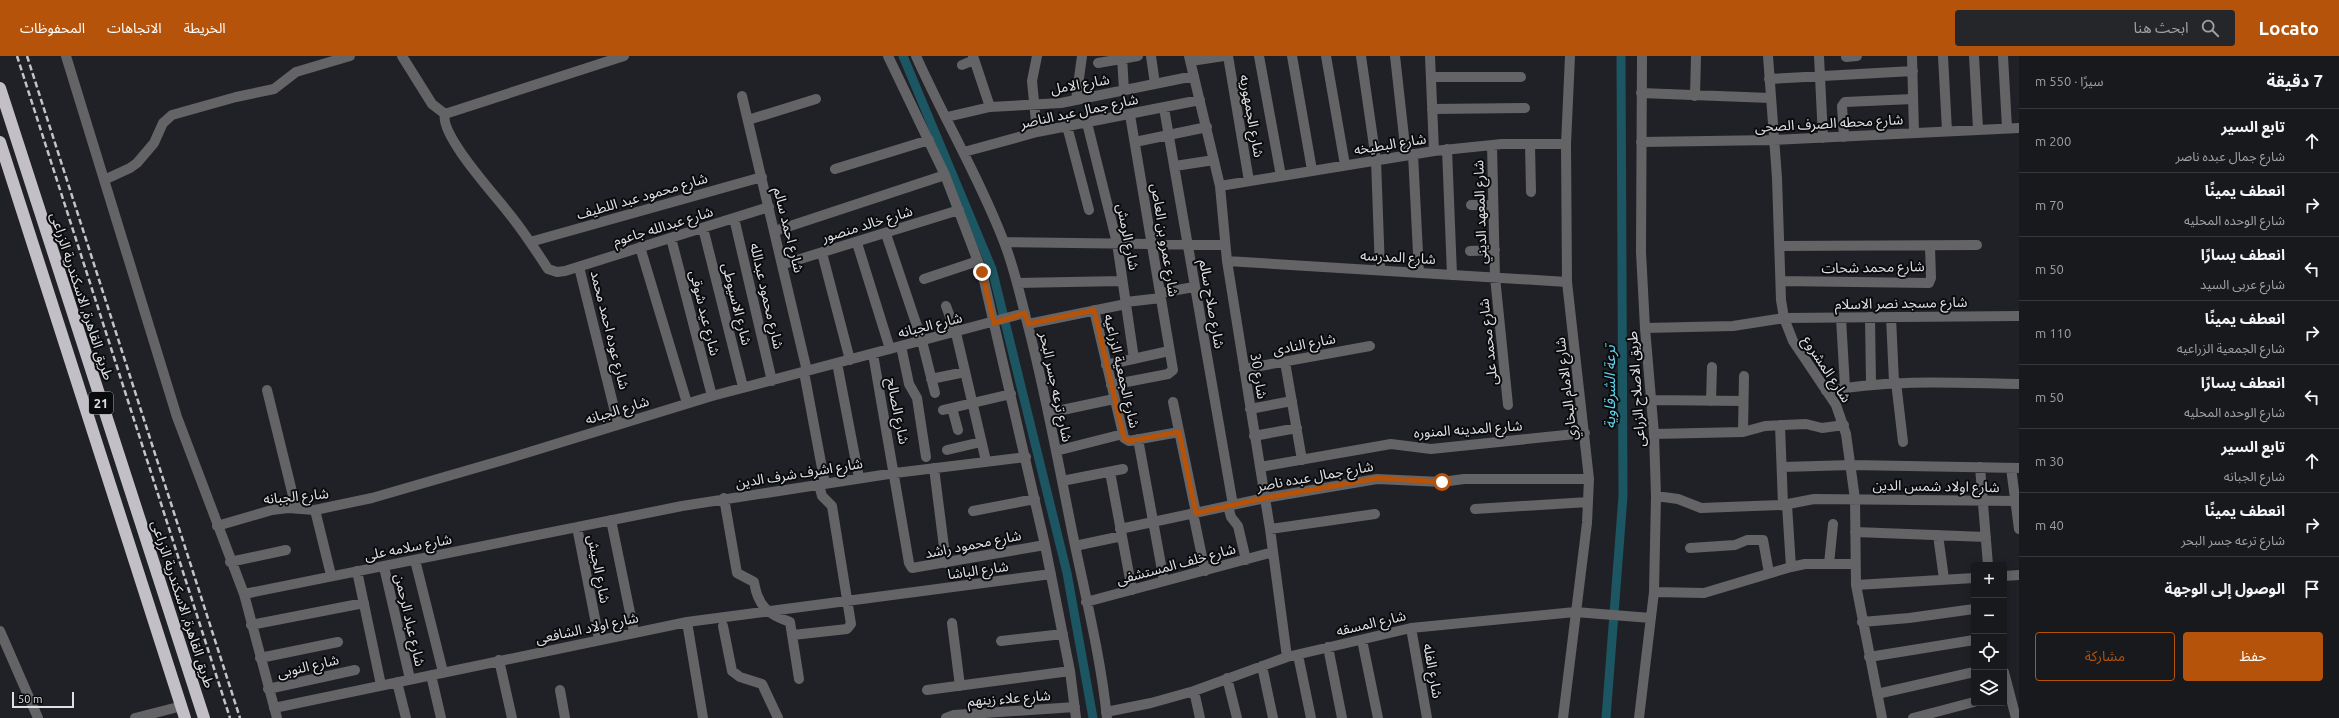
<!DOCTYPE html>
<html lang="ar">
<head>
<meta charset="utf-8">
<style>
	:root { --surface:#18191d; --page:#25262a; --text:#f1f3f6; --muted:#9fa0a4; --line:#36383b; --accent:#b45309 }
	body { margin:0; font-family:Ubuntu,"Noto Sans Arabic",sans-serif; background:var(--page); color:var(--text); direction:rtl }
	.controls { position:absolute; right:12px; bottom:12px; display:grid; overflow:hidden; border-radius:4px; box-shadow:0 2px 10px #0003 }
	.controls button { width:36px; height:36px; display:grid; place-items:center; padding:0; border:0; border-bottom:1px solid var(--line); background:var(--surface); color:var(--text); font:20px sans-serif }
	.scale { position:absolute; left:12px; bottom:10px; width:62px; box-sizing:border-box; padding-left:4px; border:2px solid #dfe0e4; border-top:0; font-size:11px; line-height:14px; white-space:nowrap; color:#dfe0e4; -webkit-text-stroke:3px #0a0b0d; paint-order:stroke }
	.stop { position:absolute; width:12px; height:12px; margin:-9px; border:3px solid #b45309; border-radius:50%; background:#fff }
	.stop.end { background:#b45309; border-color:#fff; box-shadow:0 1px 4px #0008 }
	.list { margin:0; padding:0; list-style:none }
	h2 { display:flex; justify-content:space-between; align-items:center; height:52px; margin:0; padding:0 16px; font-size:17px }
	h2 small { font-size:13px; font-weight:400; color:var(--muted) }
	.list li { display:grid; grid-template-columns:26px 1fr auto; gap:12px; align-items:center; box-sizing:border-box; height:64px; padding:0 16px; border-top:1px solid var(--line) }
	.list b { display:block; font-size:15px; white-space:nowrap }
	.list p { margin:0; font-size:13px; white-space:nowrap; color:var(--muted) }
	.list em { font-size:13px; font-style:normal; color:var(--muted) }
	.actions { display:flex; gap:8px; padding:12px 16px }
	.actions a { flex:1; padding:9px 0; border:1px solid var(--accent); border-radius:4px; text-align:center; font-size:14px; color:var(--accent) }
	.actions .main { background:var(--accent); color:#fff }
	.icon { flex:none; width:22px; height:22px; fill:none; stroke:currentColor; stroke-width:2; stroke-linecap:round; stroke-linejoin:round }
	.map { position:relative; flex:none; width:2019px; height:662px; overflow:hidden; direction:ltr }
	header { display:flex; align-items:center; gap:24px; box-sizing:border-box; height:56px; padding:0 20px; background:var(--accent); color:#fff }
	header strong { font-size:19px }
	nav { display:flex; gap:22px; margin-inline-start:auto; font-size:14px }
	.search { width:280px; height:36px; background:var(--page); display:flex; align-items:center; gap:10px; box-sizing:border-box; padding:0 14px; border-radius:4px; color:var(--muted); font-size:15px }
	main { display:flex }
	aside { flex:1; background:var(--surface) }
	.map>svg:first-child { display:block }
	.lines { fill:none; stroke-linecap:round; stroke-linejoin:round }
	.canal { stroke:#1c5662; stroke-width:9 }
	.minor { stroke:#646366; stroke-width:10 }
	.highway { stroke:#c3bfc6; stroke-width:12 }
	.rail { stroke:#c3c4c8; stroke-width:2.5; stroke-dasharray:6 3; stroke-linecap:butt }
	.route { stroke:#b45309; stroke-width:5 }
	.labels { text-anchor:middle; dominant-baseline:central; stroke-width:4; stroke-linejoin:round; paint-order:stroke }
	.shield { fill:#0a0b0d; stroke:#9fa0a4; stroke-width:1 }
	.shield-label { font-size:13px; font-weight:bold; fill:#dfe0e4 }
	.street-label { font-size:14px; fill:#dfe0e4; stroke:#0a0b0d }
	.water-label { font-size:15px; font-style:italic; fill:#65d5ed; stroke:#0a0b0d }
</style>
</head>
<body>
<header>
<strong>Locato</strong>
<div class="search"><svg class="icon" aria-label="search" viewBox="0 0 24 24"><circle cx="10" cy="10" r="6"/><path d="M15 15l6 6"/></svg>ابحث هنا</div>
<nav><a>الخريطة</a><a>الاتجاهات</a><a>المحفوظات</a></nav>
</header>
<main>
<aside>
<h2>7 دقيقة<small>سيرًا · 550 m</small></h2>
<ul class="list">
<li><svg class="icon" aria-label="ahead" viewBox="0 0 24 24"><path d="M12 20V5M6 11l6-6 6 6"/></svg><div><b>تابع السير</b><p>شارع جمال عبده ناصر</p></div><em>200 m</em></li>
<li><svg class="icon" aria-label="right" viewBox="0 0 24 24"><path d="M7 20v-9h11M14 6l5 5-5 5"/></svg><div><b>انعطف يمينًا</b><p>شارع الوحده المحليه</p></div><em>70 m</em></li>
<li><svg class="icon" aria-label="left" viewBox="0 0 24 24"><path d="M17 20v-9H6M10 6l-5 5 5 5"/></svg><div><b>انعطف يسارًا</b><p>شارع عربى السيد</p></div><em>50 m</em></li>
<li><svg class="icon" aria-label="right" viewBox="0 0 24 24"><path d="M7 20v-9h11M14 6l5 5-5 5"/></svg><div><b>انعطف يمينًا</b><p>شارع الجمعية الزراعيه</p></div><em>110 m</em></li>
<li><svg class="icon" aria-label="left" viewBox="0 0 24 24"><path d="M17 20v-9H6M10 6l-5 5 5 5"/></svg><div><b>انعطف يسارًا</b><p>شارع الوحده المحليه</p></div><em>50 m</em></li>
<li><svg class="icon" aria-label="ahead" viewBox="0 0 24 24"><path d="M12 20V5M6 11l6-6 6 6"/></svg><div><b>تابع السير</b><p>شارع الجبانه</p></div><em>30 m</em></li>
<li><svg class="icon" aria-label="right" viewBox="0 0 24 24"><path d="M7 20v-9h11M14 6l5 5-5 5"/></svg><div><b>انعطف يمينًا</b><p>شارع ترعه جسر البحر</p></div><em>40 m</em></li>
<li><svg class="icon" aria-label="arrive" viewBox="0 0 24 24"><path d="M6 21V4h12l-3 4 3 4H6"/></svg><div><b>الوصول إلى الوجهة</b></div></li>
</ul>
<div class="actions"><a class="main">حفظ</a><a>مشاركة</a></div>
</aside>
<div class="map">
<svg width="2019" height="662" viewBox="0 0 2019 662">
	<rect width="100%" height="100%" fill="#202127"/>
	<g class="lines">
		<!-- canal -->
		<path class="canal" d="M903 0 992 213 1067 517 1093 662
			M1606 662 1623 440 1621 0"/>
		<!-- minor -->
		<path class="minor" d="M66 0 177 361 244 538 277 662
			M402 0 432 48 445 58
			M624 0 445 58C439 78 494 138 507 155 522 173 535 193 548 213L557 216 565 215 769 151
			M888 0 945 119 982 216 1045 489 1070 615 1076 662
			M916 0C944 63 979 121 1004 186 1014 211 1020 239 1027 266 1044 330 1056 395 1069 460 1082 527 1100 594 1107 662
			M973 0 990 51
			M1122 0 1124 35
			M1151 0 1155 28
			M1189 0 1220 130 1227 205 1270 473 1287 601
			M1228 0 1249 125
			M1259 0 1281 120
			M1292 0 1312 114
			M1326 0 1345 109
			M1361 0 1376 104 1380 214
			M1395 0 1406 99
			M1430 0 1434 95
			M1768 0 1777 122 1781 244 1784 262 1793 285 1836 349 1846 378 1855 443 1856 529 1882 662
			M1819 0 1823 82
			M1912 0 1914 77
			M1943 0 1947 75
			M1974 0 1978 73
			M2003 0 2007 72
			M1846 1 1857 0
			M1191 5 1224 0
			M1098 7 1138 0
			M962 9 974 4
			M1431 21H1521
			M1769 23 1913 15
			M1641 37 1770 42
			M742 40 807 315
			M1695 40 1696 0
			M1076 44 1082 0
			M1164 52 1233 449
			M1432 53 1525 52
			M947 61 990 51 1061 47 1194 20
			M748 64 816 43
			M1087 67 1117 187 1134 303
			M1067 70 1089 154
			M1037 76 1032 25 1037 0
			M1844 81 1842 50 1845 46 1913 43
			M1135 86 1207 71
			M1641 86 1774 84 2019 72
			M1530 88 1531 136
			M1492 89 1495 221 1508 349
			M1447 93 1452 219
			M964 96 1037 76 1200 44
			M1413 98 1419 217
			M1175 110 1214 104
			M835 113 929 84
			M104 124 130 112 137 107 154 87 163 67 172 59 236 41 274 33 296 16 350 0
			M1220 130 1434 95 1502 88H1566
			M1471 149H1493
			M734 162 772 325
			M703 172 743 331
			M775 175 945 119
			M886 178 922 285 935 337
			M671 182 712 340
			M530 186 762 121
			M1004 186 1225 189
			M857 187 890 293
			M1779 190 1977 189
			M640 191 687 347
			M1470 195 1495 194
			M822 197 850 304
			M1227 205 1567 226
			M784 208 959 154
			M579 211 618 368
			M924 223 978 205
			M1781 225 1929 227 1931 222 1930 190
			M1017 227 1122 225
			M1160 237 1194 231
			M1126 246 1161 242
			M946 250 956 277 986 405
			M1094 254 1124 382 1129 385 1179 376
			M1870 261 1871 327
			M1891 261 1894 326
			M1841 262 1845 331
			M1028 268 1126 248
			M1645 272 1733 270 1784 262 2019 260
			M901 290 909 328 917 342 926 401
			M873 298 909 507 912 512 1045 489
			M1285 306 1302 404
			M837 307 859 422
			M1106 309 1169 295
			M1244 313 1370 290
			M804 316 825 428
			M931 323 965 316
			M1896 326 1903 386
			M1111 329 1168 318 1173 314 1130 59
			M267 334 296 452
			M1826 335C1891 323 1953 327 2019 328
			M1651 344 1743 345
			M1711 345 1712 311
			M1173 346 1196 457
			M952 352 958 374
			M1250 353 1292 345
			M943 354 1011 338
			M1048 357 1114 343
			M1780 369 1783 449
			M1743 376 1744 320
			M1654 378 1743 376 1765 370 1806 368 1822 372 1844 369
			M1254 380 1297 372
			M1138 383 1164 525
			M947 394 981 386
			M1056 395 1123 378
			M1260 411 1391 388 1431 393 1585 377
			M1782 411 1852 409 2019 412
			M1980 411 1988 509
			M934 412 946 507
			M2011 412 2019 473
			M1110 416 1132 534
			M1062 425 1123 413
			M1656 440 1678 443 1701 452 1783 449 1814 443 2016 445
			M724 442 737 517 754 526C758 550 767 558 790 566L799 623
			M1787 449 1791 511
			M1228 450 1231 461 1238 470 1246 504
			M1475 453 1588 446
			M315 454 331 519
			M973 455 1035 443
			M1193 457 1205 515
			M611 464 634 576
			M217 470 272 454 288 452 315 454 372 442 510 402 712 340 1025 257
			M577 471 599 583
			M1120 473 1265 442 1377 423 1442 426 1464 423H1589
			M1270 473 1375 458
			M1855 476 1986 481
			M1938 479 1944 523
			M1075 490 1122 480
			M1690 492 1735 489 1747 484H1763L1769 517
			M415 504 443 616
			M230 506 286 494
			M1829 508 1833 468
			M384 511 410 623
			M357 515 381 629
			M2004 520 2019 519
			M1856 529 1974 522
			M1654 536 1704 537 1791 511 1805 508H1854
			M244 538 682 450 895 417 1026 401
			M1086 546 1273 496
			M687 566 703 662
			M1862 566 1909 562 1974 553
			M952 567 960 630
			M251 569 364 547
			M723 570 732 615 740 621 762 628 778 662
			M1411 572 1427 662
			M0 575 38 662
			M793 579 847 573 851 568 832 450 822 440 819 429
			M1362 584 1378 662
			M1001 585 1063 578
			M1328 591 1342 662
			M1298 599 1311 662
			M1869 601 1974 584
			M260 602 338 586
			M499 604 512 662
			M1262 610 1273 662
			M2004 616 2016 662
			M431 619 441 662
			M1227 622 1237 662
			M397 626 406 662
			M268 633 355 614
			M560 634 565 662
			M927 634 1070 615
			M1194 635 1200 662
			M1877 638 1974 616
			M274 652 687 566 1051 518
			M1106 656 1151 647 1194 635 1287 601 1411 572 1575 556 1651 562
			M135 662 182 650
			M946 662 954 659 1075 651
			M1563 662 1587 467 1589 423 1567 226 1566 88 1570 0
			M1639 662 1654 536 1656 440 1654 378 1645 272 1641 196 1642 0
			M1913 662 1974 646"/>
		<!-- highway -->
		<path class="highway" d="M0 32 204 662
			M0 86 185 662"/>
		<!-- rail -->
		<path class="rail" d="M17 0 230 662
			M27 0 240 662"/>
	</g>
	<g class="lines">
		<!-- route -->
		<path class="route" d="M982 216 994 267 1025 257 1028 268 1094 254 1124 382 1129 385 1179 376 1196 457 1265 442 1378 422 1442 426"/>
	</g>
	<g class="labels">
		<!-- shield labels -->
		<rect class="shield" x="89" y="336" width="24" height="22" rx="3"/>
		<g class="shield-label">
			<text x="101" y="347">21</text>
		</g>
		<!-- street labels -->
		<g class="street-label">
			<text transform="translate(1080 28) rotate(-10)">شارع الامل</text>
			<text transform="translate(1079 55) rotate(-12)">شارع جمال عبد الناصر</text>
			<text transform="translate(1252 60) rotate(80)">شارع الجمهوريه</text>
			<text transform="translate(1829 67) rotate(-3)">شارع محطه الصرف الصحى</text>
			<text transform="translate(1390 88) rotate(-9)">شارع البطيخه</text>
			<text transform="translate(642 140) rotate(-16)">شارع محمود عبد اللطيف</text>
			<text transform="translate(1480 156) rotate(-92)">شارع المعهد الديني</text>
			<text transform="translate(867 168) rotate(-17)">شارع خالد منصور</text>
			<text transform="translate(663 170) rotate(-17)">شارع عبدالله جاعوم</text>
			<text transform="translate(789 174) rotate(76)">شارع احمد سالم</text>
			<text transform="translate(1128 181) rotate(79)">شارع الرمش</text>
			<text transform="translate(1165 184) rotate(81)">شارع عمرو بن العاص</text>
			<text transform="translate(1398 201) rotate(3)">شارع المدرسه</text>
			<text transform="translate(1873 211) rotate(-1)">شارع محمد شحات</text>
			<text transform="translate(82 240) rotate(72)">طريق القاهرة, الاسكندرية الزراعى</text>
			<text transform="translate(767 240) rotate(77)">شارع محمود عبدالله</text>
			<text transform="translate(1901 247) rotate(-1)">شارع مسجد نصر الاسلام</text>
			<text transform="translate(737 248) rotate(76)">شارع الاسيوطى</text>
			<text transform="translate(1212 248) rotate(80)">شارع صلاح سالم</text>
			<text transform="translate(705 257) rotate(76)">شارع عيد شوقى</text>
			<text transform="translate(930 269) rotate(-14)">شارع الجبانه</text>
			<text transform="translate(610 274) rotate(76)">شارع عوده احمد محمد</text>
			<text transform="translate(1488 286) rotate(-96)">شارع محمد على</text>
			<text transform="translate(1304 288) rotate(-11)">شارع النادى</text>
			<text transform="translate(1827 313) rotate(57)">شارع المشروع</text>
			<text transform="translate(1122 315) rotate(77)">شارع الجمعية الزراعيه</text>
			<text transform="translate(1259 320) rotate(81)">شارع 30</text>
			<text transform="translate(1056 331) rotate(78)">شارع ترعه جسر البحر</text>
			<text transform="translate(1566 333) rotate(-97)">شارع الامام البخاري</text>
			<text transform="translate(1636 333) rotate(-94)">طريق الاصلاح الزراعى</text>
			<text transform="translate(617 354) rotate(-17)">شارع الجبانه</text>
			<text transform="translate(898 355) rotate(79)">شارع الصالح</text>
			<text transform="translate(1468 373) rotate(-4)">شارع المدينه المنوره</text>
			<text transform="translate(799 417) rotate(-9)">شارع اشرف شرف الدين</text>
			<text transform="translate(1315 420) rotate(-10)">شارع جمال عبده ناصر</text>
			<text transform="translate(1936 430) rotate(1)">شارع اولاد شمس الدين</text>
			<text transform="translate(296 440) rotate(-5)">شارع الجبانه</text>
			<text transform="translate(973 488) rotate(-11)">شارع محمود راشد</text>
			<text transform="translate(408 491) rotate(-11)">شارع سلامه على</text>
			<text transform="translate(1176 508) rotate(-15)">شارع خلف المستشفى</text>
			<text transform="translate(599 513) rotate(79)">شارع الجيش</text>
			<text transform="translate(978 514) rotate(-8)">شارع الباشا</text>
			<text transform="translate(183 548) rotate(72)">طريق القاهرة, الاسكندرية الزراعى</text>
			<text transform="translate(410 564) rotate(77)">شارع عباد الرحمن</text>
			<text transform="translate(1371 567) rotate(-13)">شارع المسقه</text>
			<text transform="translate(587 572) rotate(-12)">شارع اولاد الشافعى</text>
			<text transform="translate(308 610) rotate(-13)">شارع النوبى</text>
			<text transform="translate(1433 615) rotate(80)">شارع الفله</text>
			<text transform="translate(1009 642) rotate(-4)">شارع علاء زينهم</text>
		</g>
		<!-- water labels -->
		<g class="water-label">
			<text transform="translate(1609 331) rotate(-90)">ترعة الشرقاوية</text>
		</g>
	</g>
</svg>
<div class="controls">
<button>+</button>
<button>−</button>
<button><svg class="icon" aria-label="locate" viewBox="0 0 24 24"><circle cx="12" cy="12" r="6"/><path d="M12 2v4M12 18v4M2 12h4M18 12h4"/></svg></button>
<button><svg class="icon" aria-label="layers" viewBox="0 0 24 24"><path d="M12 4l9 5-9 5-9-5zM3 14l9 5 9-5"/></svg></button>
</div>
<div class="scale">50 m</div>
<div class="stop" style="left:1442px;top:426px"></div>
<div class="stop end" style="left:982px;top:216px"></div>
</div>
</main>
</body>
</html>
